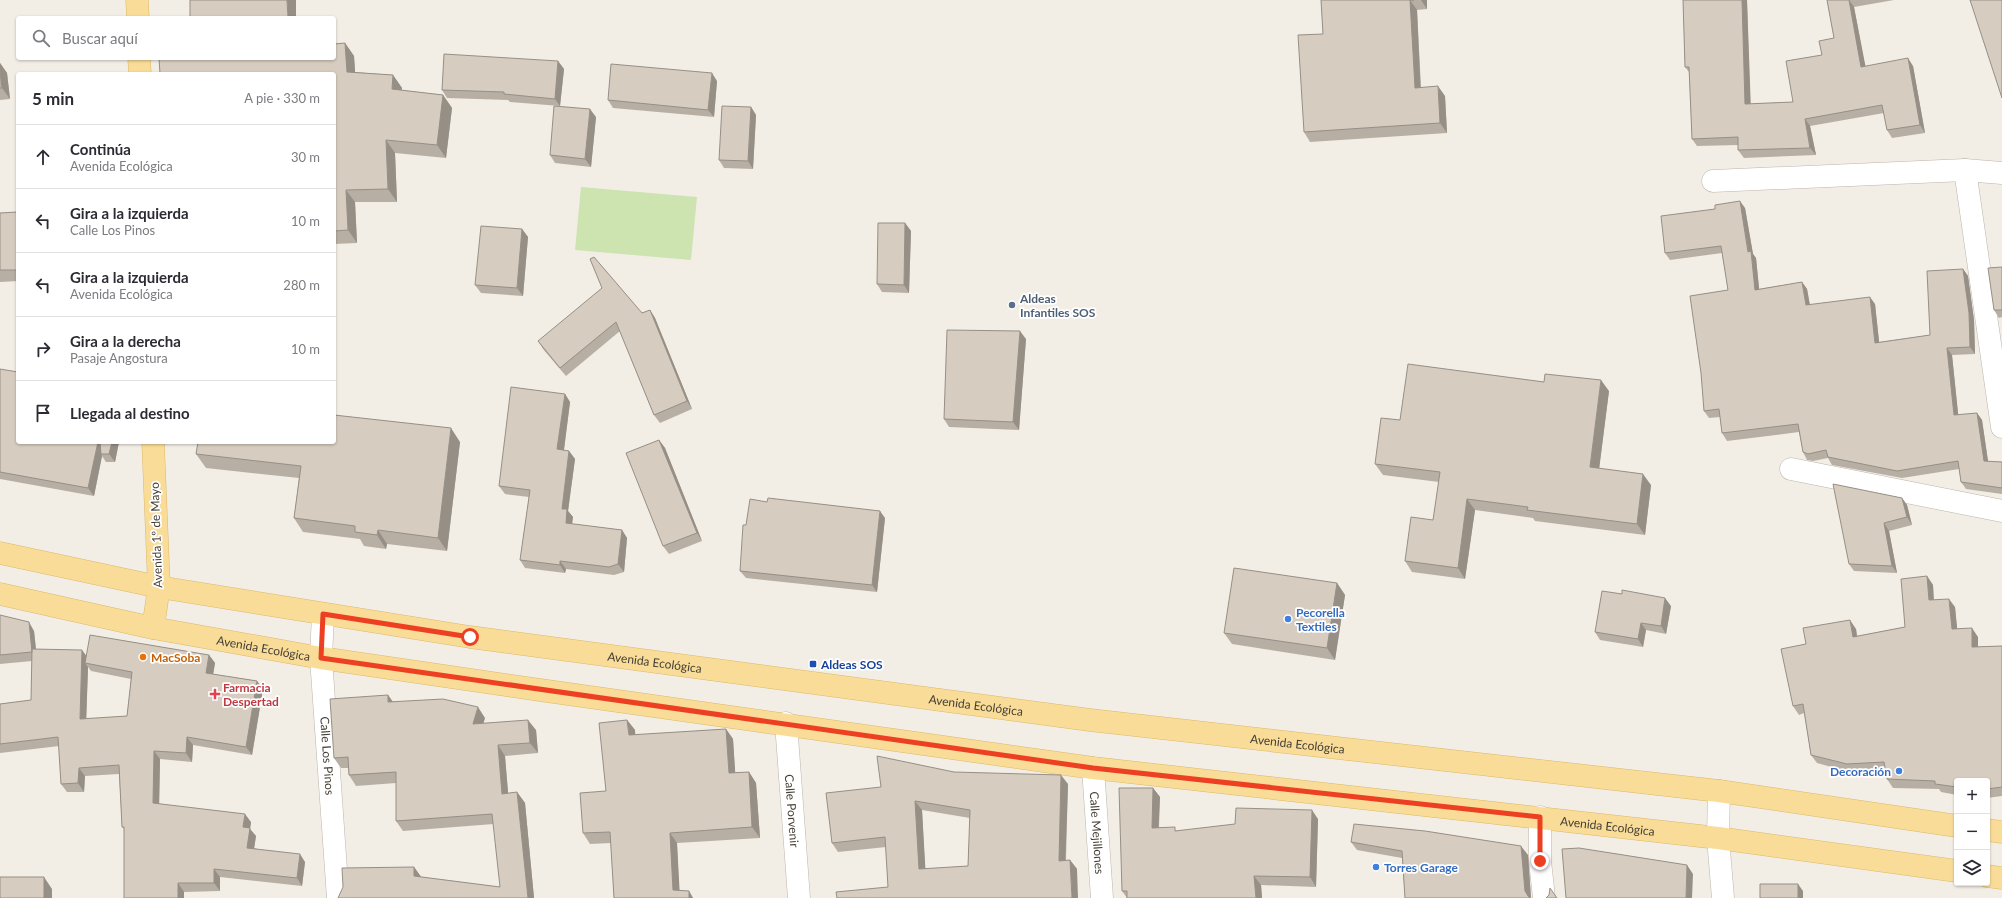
<!DOCTYPE html>
<html lang="es">
<head>
<meta charset="utf-8">
<style>
	:root { --surface:#fff; --page:#f7f7f7; --text:#2b2b33; --muted:#7c7c81; --line:#e1e1e2 }
	body { margin:0; font-family:Lato,sans-serif; background:var(--page); color:var(--text) }
	.controls { position:absolute; right:12px; bottom:12px; display:grid; overflow:hidden; border-radius:4px; box-shadow:0 1px 3px #0004 }
	.controls button { width:36px; height:36px; display:grid; place-items:center; padding:0; border:0; border-bottom:1px solid var(--line); background:var(--surface); color:var(--text); font:20px sans-serif }
	.stop { position:absolute; width:12px; height:12px; margin:-9px; border:3px solid #ed3f21; border-radius:50%; background:#fff }
	.stop.end { background:#ed3f21; border-color:#fff; box-shadow:0 1px 4px #0008 }
	.list { margin:0; padding:0; list-style:none }
	h2 { display:flex; justify-content:space-between; align-items:center; height:52px; margin:0; padding:0 16px; font-size:17px }
	h2 small { font-size:13px; font-weight:400; color:var(--muted) }
	.list li { display:grid; grid-template-columns:26px 1fr auto; gap:12px; align-items:center; box-sizing:border-box; height:64px; padding:0 16px; border-top:1px solid var(--line) }
	.list b { display:block; font-size:15px; white-space:nowrap }
	.list p { margin:0; font-size:13px; white-space:nowrap; color:var(--muted) }
	.list em { font-size:13px; font-style:normal; color:var(--muted) }
	.icon { flex:none; width:22px; height:22px; fill:none; stroke:currentColor; stroke-width:2; stroke-linecap:round; stroke-linejoin:round }
	.map { position:relative; flex:none; width:2002px; height:898px; overflow:hidden }
	.search { position:absolute; background:var(--surface); box-shadow:0 1px 3px #0004; left:16px; top:16px; width:320px; height:44px; display:flex; align-items:center; gap:10px; box-sizing:border-box; padding:0 14px; border-radius:4px; color:var(--muted); font-size:15px }
	.panel { position:absolute; background:var(--surface); box-shadow:0 1px 3px #0004; left:16px; top:72px; width:320px; height:372px; border-radius:4px }
	.map>svg:first-child { display:block }
	.green { fill:#cde4b0 }
	.lines { fill:none; stroke-linecap:round; stroke-linejoin:round }
	.minor-casing { stroke:#bdb5a9; stroke-width:23 }
	.major-casing { stroke:#dcb969; stroke-width:23 }
	.minor { stroke:#fff; stroke-width:22 }
	.major { stroke:#f8dc98; stroke-width:22 }
	.wall { fill:#b8afa4; fill-rule:evenodd }
	.shaded-wall { fill:#968f86 }
	.building { fill:#d6ccbf; stroke:#968f86; fill-rule:evenodd }
	.route { stroke:#ed3f21; stroke-width:5 }
	.service-dot { fill:#5c6f8a; stroke:#fff; stroke-width:1.5 }
	.shop-dot { fill:#3f7fe0; stroke:#fff; stroke-width:1.5 }
	.food-dot { fill:#e8710a; stroke:#fff; stroke-width:1.5 }
	.transit-dot { fill:#1a4fb4; stroke:#fff; stroke-width:1.5 }
	.health-dot { fill:#e0444e; stroke:#fff; stroke-width:1.5 }
	.labels { text-anchor:middle; dominant-baseline:central; stroke-width:3.5; stroke-linejoin:round; paint-order:stroke }
	.service-label { font-size:12px; font-weight:bold; fill:#4e5e75; stroke:#fff; text-anchor:start }
	.street-label { font-size:12px; fill:#443e35; stroke:#fff }
	.shop-label { font-size:12px; font-weight:bold; fill:#366cbe; stroke:#fff; text-anchor:start }
	.food-label { font-size:12px; font-weight:bold; fill:#c56008; stroke:#fff; text-anchor:start }
	.transit-label { font-size:12px; font-weight:bold; fill:#164399; stroke:#fff; text-anchor:start }
	.health-label { font-size:12px; font-weight:bold; fill:#be3a42; stroke:#fff; text-anchor:start }
</style>
</head>
<body>
<div class="map">
<svg width="2002" height="898" viewBox="0 0 2002 898">
	<rect width="100%" height="100%" fill="#f2eee6"/>
	<!-- green -->
	<path class="green" d="M581 187 697 197 691 260 575 250Z"/>
	<g class="lines">
		<defs>
			<g id="minor">
				<path d="M1965 170 2002 427"/>
				<path d="M1713 181 1965 170 2002 173"/>
				<path d="M1791 469 2002 511"/>
				<path id="s1" d="M323 614 321 658 338 898"/>
				<path id="s2" d="M786 723 799 898"/>
				<path id="s3" d="M1093 768 1102 898"/>
				<path d="M1719 791 1718 838 1723 898"/>
				<path d="M1540 817V861L1544 898"/>
			</g>
			<g id="major">
				<path d="M137 0 138 18"/>
				<path d="M139 58 140 74"/>
				<path id="s4" d="M0 553 159 587 470 637 1090 720 1719 791 1957 826"/>
				<path id="s5" d="M0 594 153 628 321 658 547 691 1093 768 1718 838 1957 871"/>
				<path d="M153 628 159 587 153 442"/>
				<path d="M1987 830 2002 832"/>
				<path d="M1987 876 2002 878"/>
			</g>
		</defs>
		<!-- minor casing -->
		<use href="#minor" class="minor-casing"/>
		<!-- major casing -->
		<use href="#major" class="major-casing"/>
		<!-- minor -->
		<use href="#minor" class="minor"/>
		<!-- major -->
		<use href="#major" class="major"/>
	</g>
	<!-- wall -->
	<path class="wall" d="M1321 0H1427V9L1417 10 1421 87 1445 96 1447 133 1310 142 1304 132 1323 34Z
		M1683 0H1747L1750 104 1793 102 1822 55 1834 38 1827 0H1894L1854 7 1865 66H1913L1925 133 1892 138 1887 130 1884 113 1810 126 1816 155 1744 158 1738 150V145L1697 146 1692 139 1689 72 1685 67Z
		M345 43 354 56 355 72 393 75 402 88 401 90 443 95 452 108 446 158 395 153 397 202H355L357 243 334 244V74Z
		M558 61 564 69 560 106 510 102 508 100 447 98 442 90Z
		M0 63 7 73 10 99 0 100Z
		M717 81 714 117 613 108 608 100Z
		M751 107 756 115 753 169 724 168 719 160Z
		M596 117 591 167 555 163 550 155Z
		M1745 208 1753 254 1756 258 1759 289 1802 282 1807 289 1810 305 1875 304 1879 342 1930 335 1963 269 1968 276 1974 320 1975 354 1952 355 1958 415 1977 413 1982 420 1988 461 2002 462V494L1966 489 1961 482 1959 469 1902 478 1832 465 1828 458 1813 461 1807 460 1803 452 1799 432 1727 441 1722 433 1720 417 1709 418 1704 411 1728 290 1722 253 1670 260 1665 253 1715 209Z
		M17 212 18 213V281L0 282V213Z
		M905 223 911 231 909 293 882 292 877 284Z
		M522 229 528 237 523 296 481 293 475 285Z
		M2002 267V317L1999 318 1994 310Z
		M650 310 655 318 692 409 660 423 654 415 620 331 566 376 543 349 538 341 642 313Z
		M1026 339 1019 430 949 427 944 419Z
		M0 369 18 442H119L115 462H106L102 456 94 496 0 479Z
		M1609 391 1599 468 1651 485 1645 535 1535 521 1533 518 1475 510 1465 579 1412 572 1405 561 1433 520 1439 482 1383 475 1375 464 1400 420Z
		M565 394 570 402 564 450 569 451 575 459 568 511 573 517 572 524 622 530 627 538 624 572 614 575 566 569 565 573 525 568 520 560 529 497 505 494 499 486Z
		M659 440 665 448 702 541 669 554 663 546Z
		M460 442 447 551 387 544 386 549 364 546 360 539 303 532 294 518 299 478 206 468 196 454Z
		M1902 498 1907 505 1912 525 1889 531 1897 573 1854 571 1849 564Z
		M767 502 885 518 877 592 746 578 740 571 746 525Z
		M1927 576 1933 585 1934 600 1955 607 1957 629 1978 637V647L2002 646V796L1987 798V781H1957V795L1941 792 1939 789 1893 788 1887 779 1886 771 1853 773 1817 763 1811 755 1804 713 1799 715 1793 706 1806 644 1856 629 1857 636 1905 627Z
		M1337 583 1345 595 1335 660 1232 644 1224 633Z
		M1622 594 1671 606 1666 634 1646 630 1643 647 1600 640 1595 632Z
		M0 615 34 631 36 649 86 656 209 655 215 663 213 674 257 681 263 689 252 755 193 745 192 762 160 759 159 804 251 822 250 829 256 836 254 848 305 862 302 886 220 877V891L184 892V898H124V829L122 827 119 774 85 776 84 792H67L61 784 59 746 0 753V704L31 700 32 661 0 664ZM88 667 91 671 131 679 127 716 86 719Z
		M388 695 393 702 485 718 483 723 536 730 538 753 505 756 508 793 517 792 525 803 534 898H338L414 867 421 877 500 887 494 824 403 831 396 821V783L356 786 349 775 348 768H341L334 758Z
		M627 720 635 730V735L726 729 733 739 735 773 749 772 756 783 760 838 677 843 679 890 689 891 693 898H614L611 843 590 844 583 833 606 791Z
		M954 772 1068 784 1066 860H1070L1077 869 888 887 886 847 838 852 832 843 881 787ZM922 810 970 818 968 866 925 869Z
		M1153 788 1160 797 1159 828 1178 831 1318 819 1316 887 1261 885 1262 898H1127L1122 891Z
		M1351 842 1528 855 1531 898H1405L1402 858 1357 850Z"/>
	<!-- shaded-wall -->
	<path class="shaded-wall" d="M287 0H296V18H288Z
		M1410 0 1417 10 1421 98 1415 88Z
		M1421 0H1427V9Z
		M1742 0H1747L1751 111 1745 104Z
		M1849 0 1854 7 1867 74 1861 67Z
		M345 43 354 56 356 85 347 72Z
		M1908 58 1913 66 1925 133 1920 125Z
		M558 61 564 69 560 106 555 99Z
		M0 63 7 73 10 99 2 88 0 71Z
		M712 73 717 81 714 117 708 110Z
		M393 75 402 88 400 102 392 89Z
		M1438 86 1445 96 1447 133 1440 123Z
		M443 95 452 108 446 158 437 145Z
		M751 107 756 115 753 169 748 161Z
		M590 109 596 117 591 167 585 159Z
		M1805 119 1810 126 1816 155 1810 148Z
		M386 140 395 153 397 202 388 189Z
		M346 190 355 202 357 243 348 230Z
		M1740 201 1745 208 1753 254 1756 258 1760 297 1755 290Z
		M17 212 18 213V227L17 226Z
		M905 223 911 231 909 293 904 285Z
		M522 229 528 237 523 296 517 288Z
		M1963 269 1968 276 1974 320 1975 354 1970 347Z
		M1802 282 1807 289 1811 312 1806 305Z
		M1870 297 1875 304 1880 350 1875 343Z
		M650 310 655 318 692 409 687 401Z
		M1020 331 1026 339 1019 430 1013 422Z
		M1947 348 1952 355 1959 422 1954 415Z
		M1601 380 1609 391 1598 478 1590 467Z
		M565 394 570 402 563 457 557 449Z
		M1977 413 1982 420 1989 468 1984 461Z
		M451 428 460 442 447 551 438 538Z
		M659 440 665 448 702 541 697 533Z
		M98 442 103 449 101 454 102 456 94 496 88 488Z
		M112 442H119L115 462 109 454Z
		M569 451 575 459 568 511 573 517 571 531 566 523 562 509Z
		M1643 474 1651 485 1645 535 1637 524Z
		M1902 498 1907 505 1912 525 1907 517Z
		M1467 499 1475 510 1465 579 1458 568Z
		M880 511 885 518 877 592 872 585Z
		M1884 523 1889 531 1897 573 1892 566Z
		M378 530 387 544 386 549 377 535Z
		M622 530 627 538 624 572 618 564Z
		M560 561 566 569 565 573 560 565Z
		M1927 576 1933 585 1934 609 1929 600Z
		M1337 583 1345 595 1335 660 1327 648Z
		M1665 598 1671 606 1666 634 1661 626Z
		M1949 599 1955 607 1958 637 1952 629Z
		M1850 620 1856 629 1858 645 1853 637Z
		M29 622 34 631 37 660 32 652Z
		M1641 623 1646 630 1643 647 1638 639Z
		M1972 628 1978 637V655L1972 647Z
		M82 650 88 658 85 663 88 667 86 728 80 719Z
		M209 655 215 663 212 681 206 673Z
		M257 681 263 689 252 755 246 747Z
		M388 695 395 705 388 702Z
		M478 707 485 718 480 735 473 724Z
		M528 720 536 730 538 753 530 743Z
		M627 720 635 730 636 746 629 735Z
		M726 729 733 739 736 784 729 773Z
		M187 737 193 745 192 762 186 753Z
		M498 745 505 756 509 804 502 794Z
		M154 751 160 759 159 812 153 803Z
		M79 768 85 776 84 792 78 783Z
		M749 772 756 783 760 838 752 827Z
		M1061 775 1068 784 1065 870 1059 861Z
		M1153 788 1160 797 1158 837 1152 828Z
		M517 792 525 803 534 898H528Z
		M915 801 922 810 926 879 919 869Z
		M1312 810 1318 819 1316 887 1310 877Z
		M245 814 251 822 250 829 256 836 253 856 247 848 243 827Z
		M670 833 677 843 680 898 673 890Z
		M1521 846 1528 855 1531 898H1529L1525 891Z
		M300 854 305 862 302 886 297 878Z
		M1070 860 1077 869 1078 898H1072Z
		M1687 865 1693 874 1692 898H1686Z
		M414 867 422 878 414 876Z
		M214 869 220 877V891L214 883Z
		M1254 876 1261 885 1262 898H1256Z
		M44 877 52 889V898H44Z
		M178 883 184 892V898H178Z
		M1798 884 1803 891V898H1798Z
		M689 891 693 898H689Z"/>
	<!-- building -->
	<path class="building" d="M190 0H287L288 18H190Z
		M1321 0H1414H1410L1415 88 1438 86 1440 123 1304 132 1298 35 1323 34Z
		M1683 0H1742L1745 104 1793 102 1786 61 1822 55 1819 41 1834 38 1827 0H1849L1861 67 1908 58 1920 125 1887 130 1882 105 1805 119 1810 148 1738 150V137L1692 139 1689 67H1685Z
		M1970 0H2002V98Z
		M345 43 347 72 393 75 392 89 443 95 437 145 386 140 388 189 346 190 348 230 334 231V74H160L159 58H334V44Z
		M444 54 558 61 555 99 504 94V92L442 90Z
		M611 64 712 73 708 110 608 100Z
		M0 71 2 88H0Z
		M554 106 590 109 585 159 550 155Z
		M722 106 751 107 748 161 719 160Z
		M1740 201 1748 252 1751 251 1755 290 1802 282 1806 305 1870 297 1875 343 1930 335 1927 271 1963 269 1969 313 1970 347 1947 348 1954 415 1977 413 1984 461 2002 462V488L1961 482 1958 461 1897 471 1828 457 1826 450 1808 454 1803 452 1798 424 1722 433 1719 409 1704 411 1701 373 1690 296 1728 290 1721 246 1665 253 1661 216 1715 209V205Z
		M17 212V226H18V270H0V213Z
		M878 223H905L904 285 877 284Z
		M481 226 522 229 517 288 475 285Z
		M594 257 642 313 650 310 687 401 654 415 616 322 560 368 538 341 602 288 590 259Z
		M2002 267V310H1994L1988 268Z
		M947 330 1020 331 1013 422 944 419Z
		M1408 364 1544 382 1545 374 1601 380 1590 467 1643 474 1637 524 1527 510 1528 507 1467 499 1458 568 1405 561 1411 517 1433 520 1440 472 1375 464 1381 418 1400 420Z
		M0 369 18 372V442H98L88 488 0 472Z
		M511 387 565 394 557 449 569 451 562 509H567L566 523 622 530 618 564 609 567 560 561V565L520 560 530 490 499 486Z
		M334 415 451 428 438 538 378 530 377 535 355 532V526L294 518 301 466 196 454 198 442H334Z
		M659 440 697 533 663 546 626 453Z
		M100 442H112L109 454H101Z
		M1833 484 1902 498 1907 517 1884 523 1892 566 1849 564Z
		M768 498 880 511 872 585 740 571 743 525H746L750 499 767 502Z
		M1234 568 1337 583 1327 648 1224 633Z
		M1927 576 1929 600 1949 599 1952 629 1972 628V647L2002 646V787L1987 789V781H1957V787L1935 784V781L1887 779 1884 762 1847 764 1811 755 1803 704 1793 706 1781 649 1806 644 1803 628 1850 620 1853 637 1905 627 1901 579Z
		M1622 590 1665 598 1661 626 1641 623 1638 639 1595 632 1602 591 1622 594Z
		M0 615 29 622 32 652 0 655Z
		M90 635 209 655 206 673 257 681 246 747 187 737 186 753 154 751 153 803 245 814 243 827 250 828 247 848 300 854 297 878 214 869V883H178V898H124V827H122L119 765 79 768 78 783 61 784 58 737 0 744V704L31 700 32 649 82 650 80 719 127 716 132 672 85 663Z
		M388 695V702L443 699 478 707 473 724 528 720 530 743 498 745 502 794 517 792 528 898H338L343 887 342 868 414 867V876L500 887 492 814 396 821V772L349 775 348 757 334 758 330 699Z
		M627 720 629 735 726 729 729 773 749 772 752 827 670 833 673 890 689 891V898H614L610 832 583 833 580 793 606 791 599 723Z
		M877 756 954 772 1061 775 1059 861 1070 860 1072 898H837L836 892 888 887 885 837 832 843 826 793 881 787ZM915 801 970 810 968 866 919 869Z
		M1119 788H1153L1152 828 1175 827V831L1235 824 1236 808 1312 810 1310 877 1254 876 1256 898H1127V891H1122Z
		M1354 824 1425 831 1521 846 1525 891 1528 896 1530 898H1405L1402 851 1351 842Z
		M1579 848 1687 865 1686 898H1566L1562 849Z
		M0 877H44V898H0Z
		M1760 884H1798V898H1760Z
		M1550 888 1557 898H1546L1549 895Z"/>
	<g class="lines">
		<!-- route -->
		<path class="route" d="M470 637 323 614 321 658 1093 768 1540 817V861"/>
	</g>
	<!-- markers -->
	<circle class="service-dot" cx="1012" cy="305" r="4"/>
	<g class="shop-dot">
		<circle cx="1288" cy="619" r="4"/>
		<circle cx="1899" cy="771" r="4"/>
		<circle cx="1376" cy="867" r="4"/>
	</g>
	<circle class="food-dot" cx="143" cy="657" r="4"/>
	<rect class="transit-dot" x="809" y="660" width="8" height="8" rx="2"/>
	<path class="health-dot" d="M213 688h4v4h4v4h-4v4h-4v-4h-4v-4h4z"/>
	<g class="labels">
		<!-- service labels -->
		<g class="service-label">
			<text x="1020" y="298">Aldeas<tspan x="1020" dy="14">Infantiles SOS</tspan></text>
		</g>
		<!-- street labels -->
		<g class="street-label">
			<text transform="translate(156 535) rotate(-92)">Avenida 1º de Mayo</text>
			<text stroke="none"><textPath href="#s5" startOffset="269">Avenida Ecológica</textPath></text>
			<text stroke="none"><textPath href="#s4" startOffset="664">Avenida Ecológica</textPath></text>
			<text stroke="none"><textPath href="#s4" startOffset="988">Avenida Ecológica</textPath></text>
			<text stroke="none"><textPath href="#s4" startOffset="1312">Avenida Ecológica</textPath></text>
			<text stroke="none"><textPath href="#s1" startOffset="142">Calle Los Pinos</textPath></text>
			<text stroke="none"><textPath href="#s2" startOffset="88">Calle Porvenir</textPath></text>
			<text stroke="none"><textPath href="#s5" startOffset="1625">Avenida Ecológica</textPath></text>
			<text stroke="none"><textPath href="#s3" startOffset="65">Calle Mejillones</textPath></text>
		</g>
		<!-- shop labels -->
		<g class="shop-label">
			<text x="1296" y="612">Pecorella<tspan x="1296" dy="14">Textiles</tspan></text>
			<text x="1891" y="771" text-anchor="end">Decoración</text>
			<text x="1384" y="867">Torres Garage</text>
		</g>
		<!-- food labels -->
		<g class="food-label">
			<text x="151" y="657">MacSoba</text>
		</g>
		<!-- transit labels -->
		<g class="transit-label">
			<text x="821" y="664">Aldeas SOS</text>
		</g>
		<!-- health labels -->
		<g class="health-label">
			<text x="223" y="687">Farmacia<tspan x="223" dy="14">Despertad</tspan></text>
		</g>
	</g>
</svg>
<div class="controls">
<button>+</button>
<button>−</button>
<button><svg class="icon" aria-label="layers" viewBox="0 0 24 24"><path d="M12 4l9 5-9 5-9-5zM3 14l9 5 9-5"/></svg></button>
</div>
<div class="stop" style="left:470px;top:637px"></div>
<div class="stop end" style="left:1540px;top:861px"></div>
<div class="search"><svg class="icon" aria-label="search" viewBox="0 0 24 24"><circle cx="10" cy="10" r="6"/><path d="M15 15l6 6"/></svg>Buscar aquí</div>
<section class="panel">
<h2>5 min<small>A pie · 330 m</small></h2>
<ul class="list">
<li><svg class="icon" aria-label="ahead" viewBox="0 0 24 24"><path d="M12 20V5M6 11l6-6 6 6"/></svg><div><b>Continúa</b><p>Avenida Ecológica</p></div><em>30 m</em></li>
<li><svg class="icon" aria-label="left" viewBox="0 0 24 24"><path d="M17 20v-9H6M10 6l-5 5 5 5"/></svg><div><b>Gira a la izquierda</b><p>Calle Los Pinos</p></div><em>10 m</em></li>
<li><svg class="icon" aria-label="left" viewBox="0 0 24 24"><path d="M17 20v-9H6M10 6l-5 5 5 5"/></svg><div><b>Gira a la izquierda</b><p>Avenida Ecológica</p></div><em>280 m</em></li>
<li><svg class="icon" aria-label="right" viewBox="0 0 24 24"><path d="M7 20v-9h11M14 6l5 5-5 5"/></svg><div><b>Gira a la derecha</b><p>Pasaje Angostura</p></div><em>10 m</em></li>
<li><svg class="icon" aria-label="arrive" viewBox="0 0 24 24"><path d="M6 21V4h12l-3 4 3 4H6"/></svg><div><b>Llegada al destino</b></div></li>
</ul>
</section>
</div>
</body>
</html>
